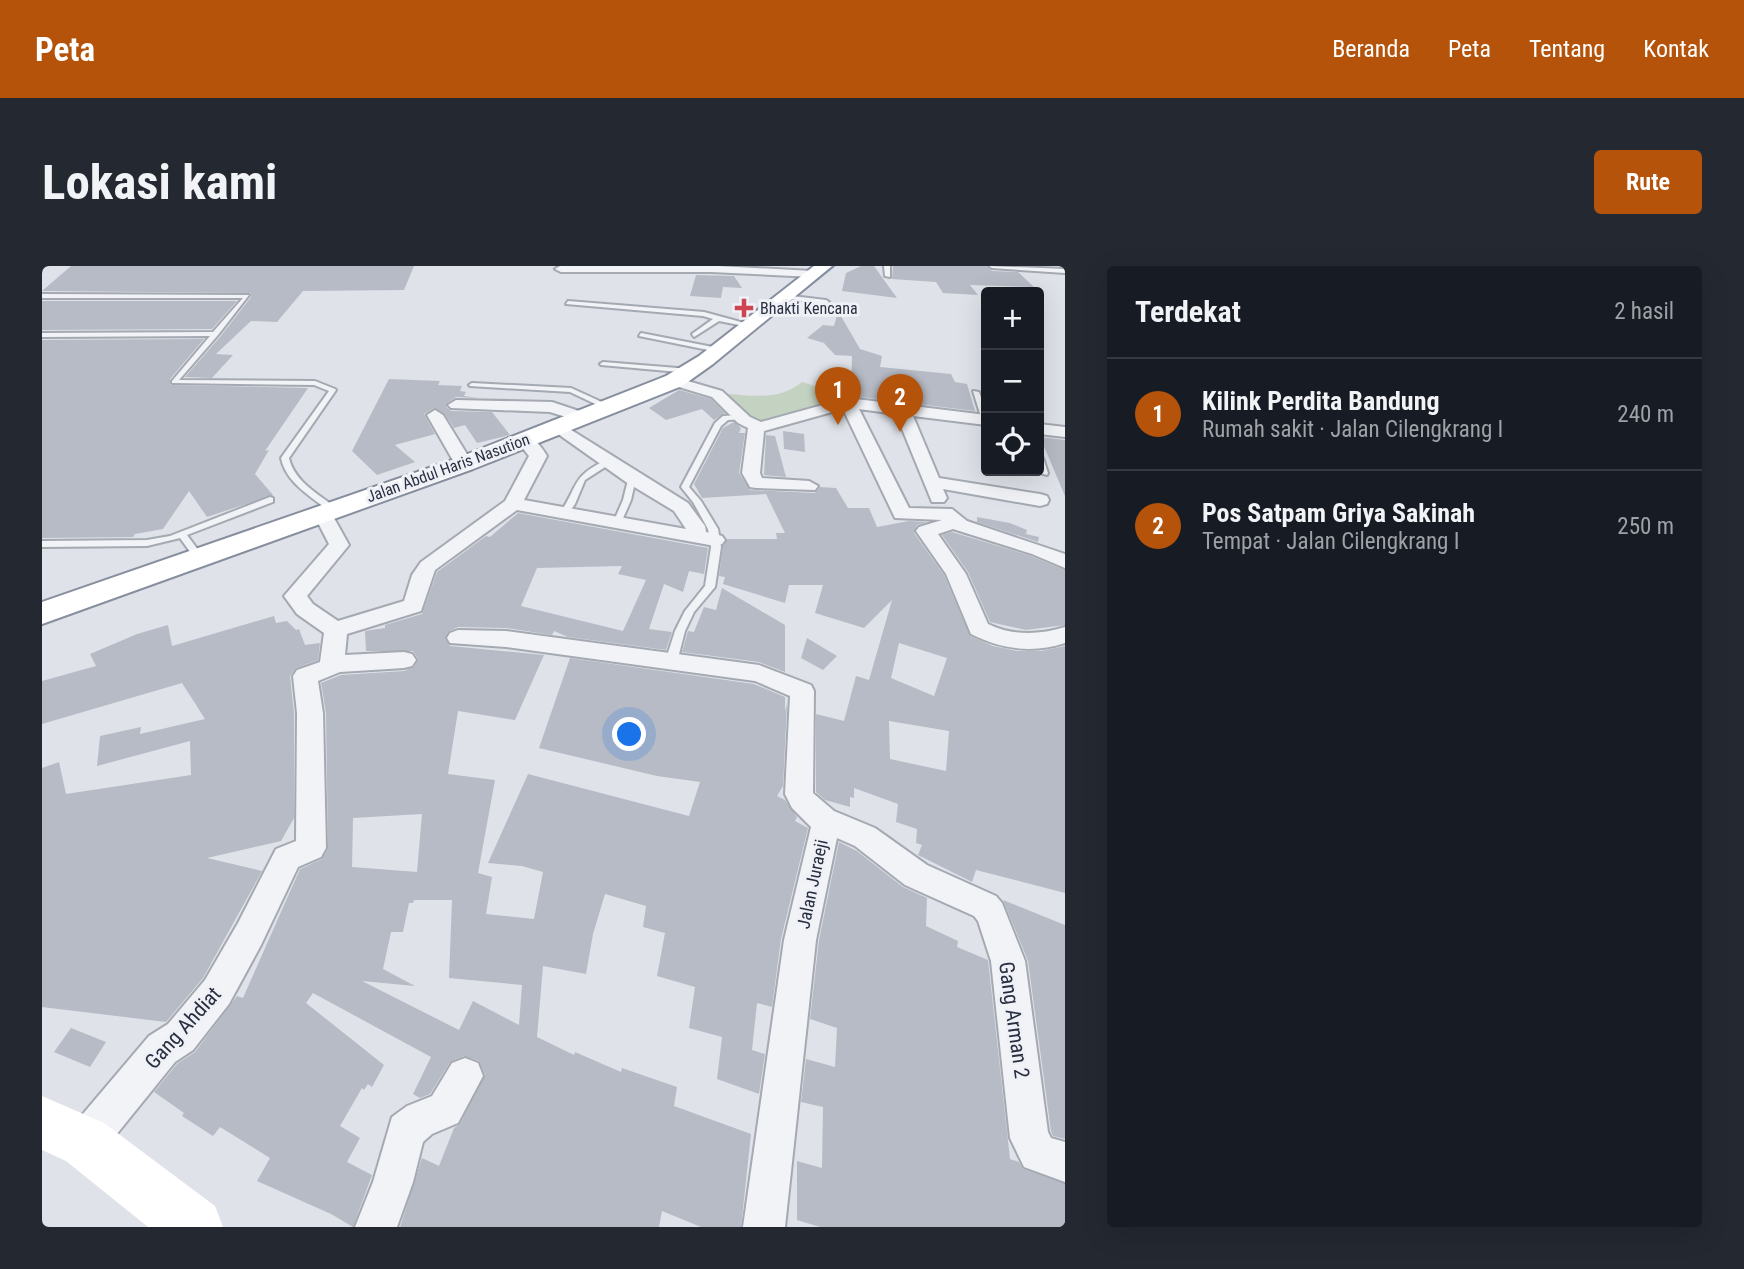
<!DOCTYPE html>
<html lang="id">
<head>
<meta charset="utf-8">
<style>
	:root { --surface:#171b24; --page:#242831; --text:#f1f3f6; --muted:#9ea1a6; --line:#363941; --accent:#b45309 }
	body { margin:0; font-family:"Roboto Condensed",sans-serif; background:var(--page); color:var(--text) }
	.controls { position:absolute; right:21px; top:21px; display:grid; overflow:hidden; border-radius:7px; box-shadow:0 7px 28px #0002 }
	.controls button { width:63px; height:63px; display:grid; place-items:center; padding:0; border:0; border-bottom:2px solid var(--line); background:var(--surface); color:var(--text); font:35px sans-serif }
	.you { position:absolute; left:588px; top:469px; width:24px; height:24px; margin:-18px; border:5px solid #fff; border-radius:50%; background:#1a73e8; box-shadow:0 0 0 10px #1a73e833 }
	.badge { display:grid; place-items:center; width:46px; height:46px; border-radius:50%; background:var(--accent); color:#fff; font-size:23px; font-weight:700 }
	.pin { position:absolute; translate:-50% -58px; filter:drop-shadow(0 2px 4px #0008) }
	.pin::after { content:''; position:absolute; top:37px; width:24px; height:21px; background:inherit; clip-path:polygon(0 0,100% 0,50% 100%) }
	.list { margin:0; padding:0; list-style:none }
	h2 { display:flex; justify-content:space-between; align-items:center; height:91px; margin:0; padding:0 28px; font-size:30px }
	h2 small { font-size:23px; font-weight:400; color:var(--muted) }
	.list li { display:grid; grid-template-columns:46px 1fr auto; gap:21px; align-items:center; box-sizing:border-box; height:112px; padding:0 28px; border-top:2px solid var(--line) }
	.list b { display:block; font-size:26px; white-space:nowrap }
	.list p { margin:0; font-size:23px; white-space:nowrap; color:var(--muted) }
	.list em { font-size:23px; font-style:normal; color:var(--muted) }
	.icon { flex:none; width:38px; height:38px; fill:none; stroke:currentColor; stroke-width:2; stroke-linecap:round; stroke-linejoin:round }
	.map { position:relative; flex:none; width:1023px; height:961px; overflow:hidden; border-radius:7px }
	header { display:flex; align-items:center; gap:42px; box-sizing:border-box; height:98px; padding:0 35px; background:var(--accent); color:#fff }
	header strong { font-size:33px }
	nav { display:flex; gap:38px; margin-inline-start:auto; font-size:24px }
	.intro { display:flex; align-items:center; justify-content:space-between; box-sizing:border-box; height:168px; padding:0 42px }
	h1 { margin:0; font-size:49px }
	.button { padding:18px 32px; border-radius:7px; background:var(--accent); color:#fff; font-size:24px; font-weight:700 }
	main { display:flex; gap:42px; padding:0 42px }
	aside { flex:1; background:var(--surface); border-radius:7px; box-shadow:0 7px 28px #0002 }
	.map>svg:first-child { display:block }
	.green { fill:#c4d2c1 }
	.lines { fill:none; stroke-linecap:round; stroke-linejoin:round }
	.stream-far1 { stroke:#9baec8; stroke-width:2.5 }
	.stream { stroke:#9baec8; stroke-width:3.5 }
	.building { fill:#b7bbc5; fill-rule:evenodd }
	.lane-casing { stroke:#a4a9b2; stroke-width:4 }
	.street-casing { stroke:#a4a9b2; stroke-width:4 }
	.highway-casing { stroke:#878f9f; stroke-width:4 }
	.lane { fill:#f2f3f7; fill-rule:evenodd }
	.street { fill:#f2f3f7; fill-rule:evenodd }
	.secondary { fill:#fff; fill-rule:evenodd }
	.highway { fill:#fff; fill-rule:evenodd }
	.poi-dot { fill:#cd4551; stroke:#eff1f6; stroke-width:2.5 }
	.labels { text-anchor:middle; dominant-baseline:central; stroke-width:6; stroke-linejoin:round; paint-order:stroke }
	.far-poi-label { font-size:16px; fill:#282f40; stroke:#eff1f6; text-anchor:start }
	.far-street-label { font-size:16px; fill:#282f40; stroke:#eff1f6 }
	.street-label { font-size:18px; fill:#282f40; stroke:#eff1f6 }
	.near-street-label { font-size:21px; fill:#282f40; stroke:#eff1f6 }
</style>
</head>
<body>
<header>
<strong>Peta</strong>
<nav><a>Beranda</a><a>Peta</a><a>Tentang</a><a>Kontak</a></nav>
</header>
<div class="intro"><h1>Lokasi kami</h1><a class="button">Rute</a></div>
<main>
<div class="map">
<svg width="1023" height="961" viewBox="0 0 1023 961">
	<rect width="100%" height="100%" fill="#dfe2e8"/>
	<!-- green -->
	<path class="green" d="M760 116 799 128 793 134 725 157 709 152 686 128C712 130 739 134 760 116Z"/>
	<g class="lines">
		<!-- stream-far1 -->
		<path class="stream-far1" d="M752 32 792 0
			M720 58 751 33"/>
		<!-- stream -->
		<path class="stream" d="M540 159 612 131"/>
	</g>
	<!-- building -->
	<path class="building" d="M29 0H372L362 24 261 25 235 56 209 55 174 88 191 89 170 112 143 111 178 71 209 31V27L0 25Z
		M819 0H832L855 32 800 25 804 7Z
		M851 0H944L950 5 976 6 992 21 928 19 936 29 901 27 894 16 850 13Z
		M654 9 692 10 700 22 681 21 679 32 648 30Z
		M0 35H195L170 63 0 64Z
		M796 45 818 83 840 90 838 101 909 108 913 116 925 118 933 145 809 130 810 90 793 89 782 77 765 72 781 59 792 60Z
		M162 73 128 113V119L266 122 223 185 227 184 213 208 231 229 165 251 147 225 121 263 93 268 91 271 0 272V74Z
		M347 113 398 115 396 119 420 120 418 125 424 126 422 130 437 132 414 131 405 137 404 141 409 145 450 146 468 169 435 177 423 159 412 162 402 147 392 142 382 148 393 168 353 179 373 196 335 209 310 185Z
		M637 124 669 133 683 147 672 154 660 143 624 154 607 142Z
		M692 156 699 162 697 167H703L697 207 708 224 773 227 778 221 794 222 806 242H827L835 261 867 255 885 256 875 259 872 267 902 309 928 370 951 380 975 385H999L1023 380V627L934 604 930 616 876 589 880 579 874 577 875 563 854 556 856 538 812 522V532L808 531V541L783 534 774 526V448L802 455 814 410 827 414 850 334 822 362 773 347 781 319H747L743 337 681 318 683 311 677 310 681 280 685 273H735L734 267H743L724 228 660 232 652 218 681 162ZM857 377 905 392 892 430 849 412ZM847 455 907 465 904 505 848 493Z
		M741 165 762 168 763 186 742 183Z
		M724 169 733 170 744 211 722 209Z
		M998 171 1023 174V230Z
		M476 247 666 282 662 308 647 305 641 326 622 318 607 363 630 366 624 384 526 371 512 365 510 369 464 362 416 361 406 366 403 373 408 380 502 389 473 454 416 445 406 508 453 514 436 607 450 611 444 648 492 653 501 606 480 600 446 597 486 508 647 550 658 516 615 510 497 482 528 392 712 418 743 431V445L745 438 741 520 735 530 743 534 755 551 753 555 766 562 739 673 730 741 715 737 710 784 723 788 717 828 675 813 680 771 647 762 653 721 615 710 623 667 601 661 604 640 563 628 551 668 544 708 501 700 495 771 532 789 533 786 579 806 580 802 635 821 632 840 709 868 699 961H659L620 945 617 961H358L380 892 397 900 412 862 418 858 443 809 437 795 422 790 408 796 388 828 378 832 371 828 389 791 271 727 264 737 342 799 330 821 326 818 322 824 320 822 298 860 318 872 305 896 330 909 311 961 289 948 215 915 228 892 178 861 171 870 140 850 142 847 112 826 135 798 153 786 195 730 201 732 258 603 280 593 286 583 284 447 279 417 299 409 362 405 372 401 376 393 371 385H324L323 365 343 362V359L380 348 395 306 444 270 448 271ZM580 300 576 308 604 314 581 365 479 340 495 302ZM380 548 375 606 310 601 311 552ZM372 634H410L407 712 480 719 477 759 431 735 417 764 320 715 373 720 341 703 349 666H361L367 637H371Z
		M935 251 968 257 985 264 984 268 997 271 996 276 935 256Z
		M910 266 989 290 1023 304V359L984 364 948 356 926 306 900 269Z
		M680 322 743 359V406L717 396 640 386 646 365 652 366 662 341 674 344Z
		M232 350 234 357 245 355 254 364 257 363 263 379 278 377 276 394 254 402 248 410 252 447V552L239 575 165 592 220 605 161 712 124 756 0 741V502L17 496 24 528 149 509 148 475 55 500 58 470 99 461 98 468 163 453 140 417 0 458V415L54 400 48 388 95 368 126 359 130 380Z
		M765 372 795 390 781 404 759 392Z
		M797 576 815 585 861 621 885 632 884 660 916 675 915 681 946 694 968 893 977 896 981 903 1023 918V961H778L755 954V895L780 902 781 841 759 836 764 793 793 801 795 762 768 753 777 674Z
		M961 634 1023 659V873L1011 870 1009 865 986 695Z
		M29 762 64 776 48 801 12 786Z"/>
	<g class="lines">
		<defs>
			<path id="lane" d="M842 0H848V11L843 10Z
				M947 0 1023 3V7L950 2Z
				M0 28 207 29 176 69 137 114 273 115 293 123 294 124 247 192C252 215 276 228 293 241V245H287C269 230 244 217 239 192L287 125 272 119 130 117V115L168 70 0 71V67L171 66 201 32H0Z
				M741 29 784 34 787 36 784 38 739 32Z
				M526 35 662 46 710 59 707 61 677 55 652 71 650 68 671 53 661 50 524 38Z
				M599 67 676 82 679 84 676 86 597 70Z
				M561 96 648 103 651 105 648 107 559 99 558 98Z
				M430 117 529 122 573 142 566 144 528 126 428 120 427 119Z
				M931 125 937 126 944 145V156L940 154Z
				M699 149H702V153L686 154 679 160 647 221 659 235 676 263 679 281 673 321 652 346 643 365 635 396 629 400 623 396 633 365 643 345 663 320 669 281 666 263 651 236 639 221 673 157 681 150Z
				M997 190 1001 192 1006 207 1005 209 998 207Z
				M564 194 571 196 543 214 533 238 525 249H519L518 247C537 219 529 211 564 194Z
				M587 210 594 212 589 234 578 259H572L571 257 581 234Z
				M228 231 231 232V236L145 269 162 292 157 295 154 294 138 272 105 280 0 281V275L105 274 128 270Z"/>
			<path id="street" d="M518 0H676L771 5 777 8 771 11 669 6H519L513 3Z
				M632 111 680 125 708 151 719 156 806 132 944 149V159L871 150 897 212 998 228 1005 230 1007 234 1005 238 998 240 901 223 905 232 902 236H890L854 148 817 143 867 242 910 243 925 255 1023 288V302L990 288 911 263 896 268 924 308 946 358C971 370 997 369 1023 361V377C990 388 959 383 929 368L904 308 874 265 877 261 900 254 853 252 801 143 722 165 718 207 720 212 767 215 776 220 773 224 714 222 708 221 700 207 706 162 696 157 670 131 627 118 625 115Z
				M414 134 510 136 549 149 551 152 543 157 508 146 409 142 406 139Z
				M393 144 401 149 431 198 428 202H416L413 198 385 149Z
				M518 157 646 237 663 260 664 266 680 270 683 274 680 278 673 280 475 244 393 304 379 345 305 368 303 389 362 386 370 388 374 394 370 400 362 402 298 406 276 415 281 447 284 582 279 591 256 601 219 679 187 738 151 784 133 796 57 890 43 895 29 890 24 876 29 862 107 770 126 758 163 714 196 657 234 583 254 575 255 447 251 410 255 404 278 396 282 367 255 348 242 330 287 278 271 247 273 243H287L307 279 265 330 271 338 296 355 362 335 370 309 379 296 463 235 487 190 475 175 477 171C491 168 498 179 505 190L482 234 644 263 632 245 584 216 512 165 510 162Z
				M997 158 1023 161V171L997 168Z
				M416 364 464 365 717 399 769 419 772 425 771 527 792 545 833 562 885 599 954 630 960 637 983 695 1006 866 1009 872 1023 876V916L982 901 968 872 949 695 936 655 932 650 863 619 813 580 795 572 774 674 743 961H701L742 674 769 561 750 542 743 528 748 430 713 415 464 381 408 377 405 372 408 367Z
				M423 792 436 797 441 810 416 857 390 868 381 876 371 916 355 961H313L331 916 350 851 365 840 390 830 410 797Z"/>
			<path id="highway" d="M772 0H790L671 98 640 120 431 203 0 358V336L413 193 624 110 657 90Z"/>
		</defs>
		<!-- lane casing -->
		<use href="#lane" class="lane-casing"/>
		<!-- street casing -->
		<use href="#street" class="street-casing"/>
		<!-- highway casing -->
		<use href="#highway" class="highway-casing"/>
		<!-- lane -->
		<use href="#lane" class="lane"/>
		<!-- street -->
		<use href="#street" class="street"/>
		<!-- secondary -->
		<path class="secondary" d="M0 830 62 857 173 940 181 961H106L24 895 0 884Z"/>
		<!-- highway -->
		<use href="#highway" class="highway"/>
	</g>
	<!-- markers -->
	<path class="poi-dot" d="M698.5 31.5h7v7h7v7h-7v7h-7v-7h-7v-7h7z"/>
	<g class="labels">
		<!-- far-poi labels -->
		<g class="far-poi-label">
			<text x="718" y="42">Bhakti Kencana</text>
		</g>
		<!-- far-street labels -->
		<g class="far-street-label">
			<text transform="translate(406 202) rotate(-20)">Jalan Abdul Haris Nasution</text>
		</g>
		<!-- street labels -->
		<g class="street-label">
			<text transform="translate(770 618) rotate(-78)">Jalan Juraeji</text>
		</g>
		<!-- near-street labels -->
		<g class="near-street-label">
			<text transform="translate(972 754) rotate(82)">Gang Arman 2</text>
			<text transform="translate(141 762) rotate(-48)">Gang Ahdiat</text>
		</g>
	</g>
</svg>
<div class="controls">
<button>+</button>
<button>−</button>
<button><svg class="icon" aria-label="locate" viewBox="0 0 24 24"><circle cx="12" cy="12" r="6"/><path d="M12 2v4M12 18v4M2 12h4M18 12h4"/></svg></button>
</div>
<div class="you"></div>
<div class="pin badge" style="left:796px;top:159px">1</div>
<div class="pin badge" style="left:858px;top:166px">2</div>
</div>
<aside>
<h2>Terdekat<small>2 hasil</small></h2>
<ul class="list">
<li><span class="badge">1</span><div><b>Kilink Perdita Bandung</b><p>Rumah sakit · Jalan Cilengkrang I</p></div><em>240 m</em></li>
<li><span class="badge">2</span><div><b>Pos Satpam Griya Sakinah</b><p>Tempat · Jalan Cilengkrang I</p></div><em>250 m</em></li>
</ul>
</aside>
</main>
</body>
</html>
